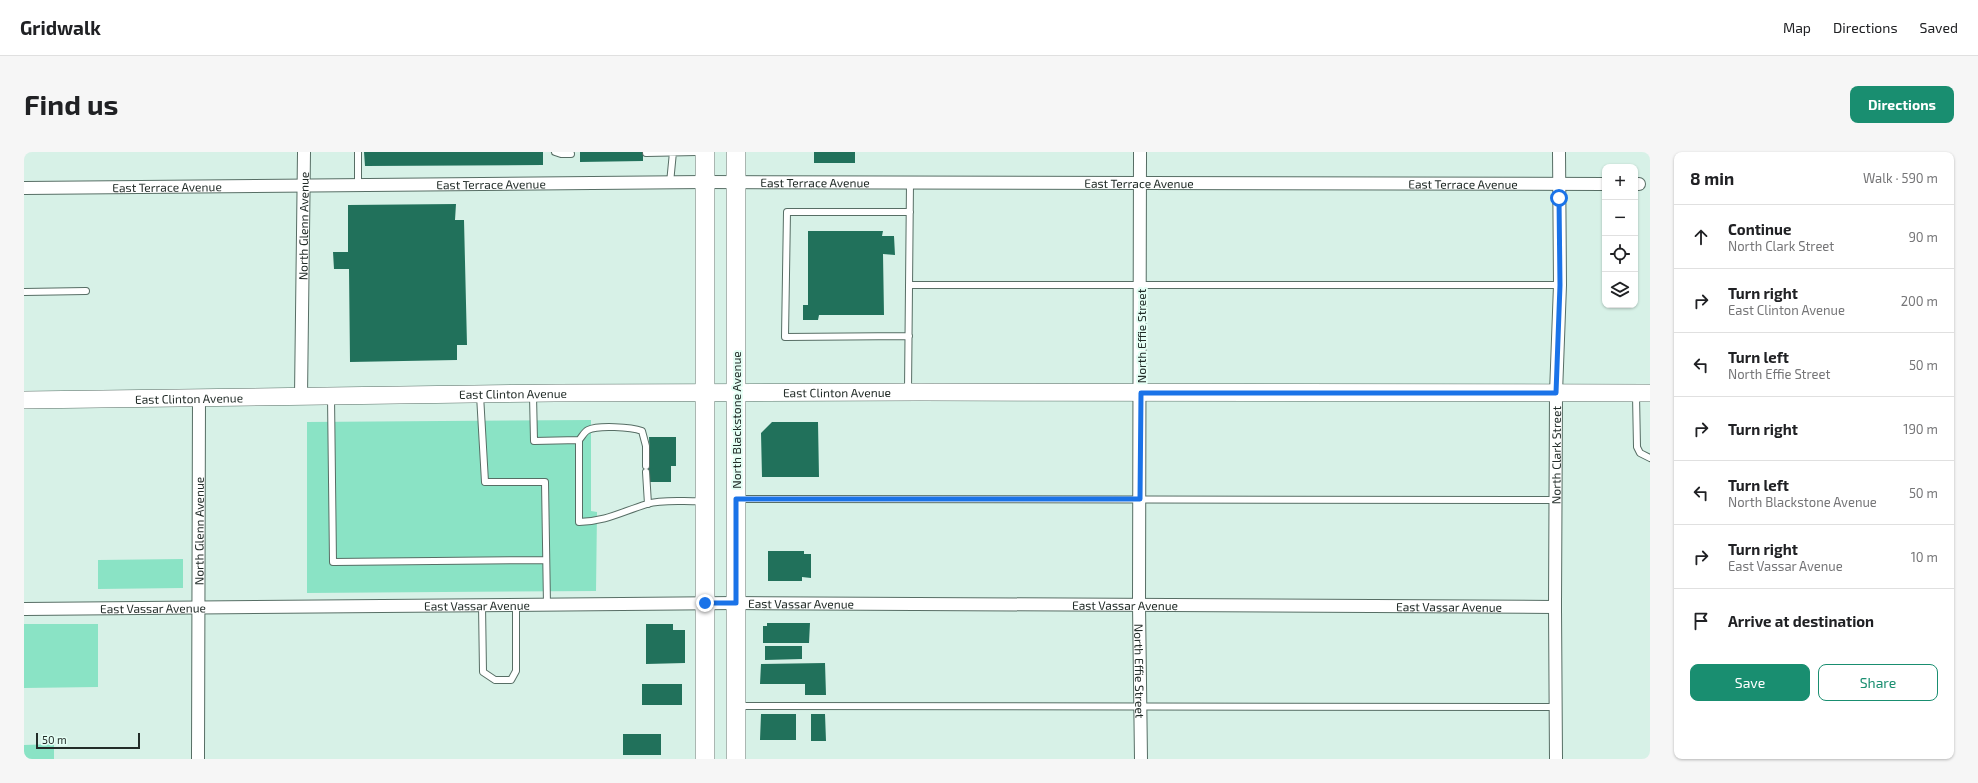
<!DOCTYPE html>
<html lang="en">
<head>
<meta charset="utf-8">
<style>
	:root { --surface:#fff; --page:#f6f6f6; --text:#202124; --muted:#757577; --line:#e0e0e0; --accent:#198e70 }
	body { margin:0; font-family:"Exo 2",sans-serif; background:var(--page); color:var(--text) }
	.controls { position:absolute; right:12px; top:12px; display:grid; overflow:hidden; border-radius:8px; box-shadow:0 1px 3px #0004 }
	.controls button { width:36px; height:36px; display:grid; place-items:center; padding:0; border:0; border-bottom:1px solid var(--line); background:var(--surface); color:var(--text); font:20px sans-serif }
	.scale { position:absolute; left:12px; bottom:10px; width:104px; box-sizing:border-box; padding-left:4px; border:2px solid #222c28; border-top:0; font-size:11px; line-height:14px; white-space:nowrap; color:#222c28; -webkit-text-stroke:3px #e4fef4; paint-order:stroke }
	.stop { position:absolute; width:12px; height:12px; margin:-9px; border:3px solid #1a73e8; border-radius:50%; background:#fff }
	.stop.end { background:#1a73e8; border-color:#fff; box-shadow:0 1px 4px #0008 }
	.list { margin:0; padding:0; list-style:none }
	h2 { display:flex; justify-content:space-between; align-items:center; height:52px; margin:0; padding:0 16px; font-size:17px }
	h2 small { font-size:13px; font-weight:400; color:var(--muted) }
	.list li { display:grid; grid-template-columns:26px 1fr auto; gap:12px; align-items:center; box-sizing:border-box; height:64px; padding:0 16px; border-top:1px solid var(--line) }
	.list b { display:block; font-size:15px; white-space:nowrap }
	.list p { margin:0; font-size:13px; white-space:nowrap; color:var(--muted) }
	.list em { font-size:13px; font-style:normal; color:var(--muted) }
	.actions { display:flex; gap:8px; padding:12px 16px }
	.actions a { flex:1; padding:9px 0; border:1px solid var(--accent); border-radius:8px; text-align:center; font-size:14px; color:var(--accent) }
	.actions .main { background:var(--accent); color:#fff }
	.icon { flex:none; width:22px; height:22px; fill:none; stroke:currentColor; stroke-width:2; stroke-linecap:round; stroke-linejoin:round }
	.map { position:relative; flex:none; width:1626px; height:607px; overflow:hidden; border-radius:8px }
	header { display:flex; align-items:center; gap:24px; box-sizing:border-box; height:56px; padding:0 20px; background:var(--surface); border-bottom:1px solid var(--line) }
	header strong { font-size:19px }
	nav { display:flex; gap:22px; margin-inline-start:auto; font-size:14px }
	.intro { display:flex; align-items:center; justify-content:space-between; box-sizing:border-box; height:96px; padding:0 24px }
	h1 { margin:0; font-size:28px }
	.button { padding:10px 18px; border-radius:8px; background:var(--accent); color:#fff; font-size:14px; font-weight:700 }
	main { display:flex; gap:24px; padding:0 24px }
	aside { flex:1; background:var(--surface); border-radius:8px; box-shadow:0 1px 3px #0004 }
	.map>svg:first-child { display:block }
	.green { fill:#8ae3c5 }
	.building { fill:#21715b }
	.lines { fill:none; stroke-linecap:round; stroke-linejoin:round }
	.lane-casing { stroke:#576e65; stroke-width:8 }
	.street-casing { stroke:#576e65; stroke-width:14 }
	.secondary-casing { stroke:#576e65; stroke-width:18 }
	.primary-casing { stroke:#576e65; stroke-width:20 }
	.lane { stroke:#fff; stroke-width:6 }
	.street { stroke:#fff; stroke-width:12 }
	.secondary { stroke:#fff; stroke-width:17 }
	.primary { stroke:#fff; stroke-width:19 }
	.route { stroke:#1a73e8; stroke-width:5 }
	.labels { text-anchor:middle; dominant-baseline:central; stroke-width:4; stroke-linejoin:round; paint-order:stroke }
	.street-label { font-size:12px; fill:#222c28; stroke:#e4fef4 }
</style>
</head>
<body>
<header>
<strong>Gridwalk</strong>
<nav><a>Map</a><a>Directions</a><a>Saved</a></nav>
</header>
<div class="intro"><h1>Find us</h1><a class="button">Directions</a></div>
<main>
<div class="map">
<svg width="1626" height="607" viewBox="0 0 1626 607">
	<rect width="100%" height="100%" fill="#d7f1e7"/>
	<!-- green -->
	<path class="green" d="M567 268V359L573 360 572 439 283 441V270Z
		M159 407V436L74 437V408Z
		M0 472H74V535L0 536Z
		M30 592V607H0V593Z"/>
	<!-- building -->
	<path class="building" d="M340 0H519V13L341 14Z
		M556 0H619V9L556 10Z
		M790 0H831V11H790Z
		M432 52 431 68H440L443 193H433V208L326 210 325 117H310L309 100H324V53Z
		M784 79H859L858 84H870L871 103 859 102 860 163H795L794 168H779V153H784Z
		M748 270H794L795 325H738L737 281Z
		M625 285H652V314H647V330H626V320H620V313H626Z
		M744 399H780V402H787V426L778 425V429H744Z
		M743 471H786L785 491H739V474H743Z
		M622 472H649V478H661V511L622 512Z
		M741 494H778V507L741 508Z
		M801 511 802 543H781V532H736L737 512Z
		M618 532H658V553H618Z
		M737 562H772V588H736Z
		M787 562H801L802 589H787Z
		M599 582H637V603H599Z"/>
	<g class="lines">
		<defs>
			<path id="lane" d="M531 0 537 2H547
				M622 1 673 0
				M646 31 649 0
				M334 33V0
				M885 133H1536
				M0 140 62 139
				M885 184 761 185 763 60H886
				M884 239 886 31
				M456 243 461 330H521L523 453
				M509 243 510 289 555 288V370C583 369 597 360 623 352 639 347 661 350 678 349
				M1612 243 1613 295 1616 301 1626 306
				M307 245 309 410 522 408
				M555 288C558 285 560 280 564 278 574 273 607 275 618 279L622 294V314
				M622 320 624 352
				M713 347 1532 348
				M458 453 459 520 471 528H487L492 519V453
				M713 554 1532 555"/>
			<g id="street">
				<path id="s1" d="M1116 0 1115 453 1117 607"/>
				<path d="M1611 32H1615"/>
				<path id="s2" d="M0 36 681 30 1581 32"/>
				<path id="s3" d="M277 244 280 0"/>
				<path id="s4" d="M0 457 712 451 1531 455"/>
				<path id="s5" d="M174 607 175 247"/>
				<path id="s6" d="M1532 607 1531 455 1532 241 1536 133 1535 0"/>
			</g>
			<g id="secondary">
				<path id="s7" d="M0 248C177 247 354 242 531 241 896 239 1261 241 1626 241"/>
			</g>
			<path id="primary" d="M681 607V0
				M712 607V0"/>
		</defs>
		<!-- lane casing -->
		<use href="#lane" class="lane-casing"/>
		<!-- street casing -->
		<use href="#street" class="street-casing"/>
		<!-- secondary casing -->
		<use href="#secondary" class="secondary-casing"/>
		<!-- primary casing -->
		<use href="#primary" class="primary-casing"/>
		<!-- lane -->
		<use href="#lane" class="lane"/>
		<!-- street -->
		<use href="#street" class="street"/>
		<!-- secondary -->
		<use href="#secondary" class="secondary"/>
		<!-- primary -->
		<use href="#primary" class="primary"/>
	</g>
	<g class="lines">
		<!-- route -->
		<path class="route" d="M681 451H712V347H1116L1117 241H1532L1536 133 1535 46"/>
	</g>
	<g class="labels">
		<!-- street labels -->
		<g class="street-label">
			<text stroke="none"><textPath href="#s2" startOffset="791">East Terrace Avenue</textPath></text>
			<text stroke="none"><textPath href="#s2" startOffset="1115">East Terrace Avenue</textPath></text>
			<text stroke="none"><textPath href="#s2" startOffset="467">East Terrace Avenue</textPath></text>
			<text stroke="none"><textPath href="#s2" startOffset="1439">East Terrace Avenue</textPath></text>
			<text stroke="none"><textPath href="#s2" startOffset="143">East Terrace Avenue</textPath></text>
			<text stroke="none"><textPath href="#s3" startOffset="170">North Glenn Avenue</textPath></text>
			<text transform="translate(1117 184) rotate(-90)">North Effie Street</text>
			<text stroke="none"><textPath href="#s7" startOffset="813">East Clinton Avenue</textPath></text>
			<text stroke="none"><textPath href="#s7" startOffset="489">East Clinton Avenue</textPath></text>
			<text stroke="none"><textPath href="#s7" startOffset="165">East Clinton Avenue</textPath></text>
			<text transform="translate(712 268) rotate(-90)">North Blackstone Avenue</text>
			<text stroke="none"><textPath href="#s6" startOffset="304">North Clark Street</textPath></text>
			<text stroke="none"><textPath href="#s5" startOffset="228">North Glenn Avenue</textPath></text>
			<text stroke="none"><textPath href="#s4" startOffset="777">East Vassar Avenue</textPath></text>
			<text stroke="none"><textPath href="#s4" startOffset="453">East Vassar Avenue</textPath></text>
			<text stroke="none"><textPath href="#s4" startOffset="1101">East Vassar Avenue</textPath></text>
			<text stroke="none"><textPath href="#s4" startOffset="1425">East Vassar Avenue</textPath></text>
			<text stroke="none"><textPath href="#s4" startOffset="129">East Vassar Avenue</textPath></text>
			<text stroke="none"><textPath href="#s1" startOffset="519">North Effie Street</textPath></text>
		</g>
	</g>
</svg>
<div class="controls">
<button>+</button>
<button>−</button>
<button><svg class="icon" aria-label="locate" viewBox="0 0 24 24"><circle cx="12" cy="12" r="6"/><path d="M12 2v4M12 18v4M2 12h4M18 12h4"/></svg></button>
<button><svg class="icon" aria-label="layers" viewBox="0 0 24 24"><path d="M12 4l9 5-9 5-9-5zM3 14l9 5 9-5"/></svg></button>
</div>
<div class="scale">50 m</div>
<div class="stop" style="left:1535px;top:46px"></div>
<div class="stop end" style="left:681px;top:451px"></div>
</div>
<aside>
<h2>8 min<small>Walk · 590 m</small></h2>
<ul class="list">
<li><svg class="icon" aria-label="ahead" viewBox="0 0 24 24"><path d="M12 20V5M6 11l6-6 6 6"/></svg><div><b>Continue</b><p>North Clark Street</p></div><em>90 m</em></li>
<li><svg class="icon" aria-label="right" viewBox="0 0 24 24"><path d="M7 20v-9h11M14 6l5 5-5 5"/></svg><div><b>Turn right</b><p>East Clinton Avenue</p></div><em>200 m</em></li>
<li><svg class="icon" aria-label="left" viewBox="0 0 24 24"><path d="M17 20v-9H6M10 6l-5 5 5 5"/></svg><div><b>Turn left</b><p>North Effie Street</p></div><em>50 m</em></li>
<li><svg class="icon" aria-label="right" viewBox="0 0 24 24"><path d="M7 20v-9h11M14 6l5 5-5 5"/></svg><div><b>Turn right</b></div><em>190 m</em></li>
<li><svg class="icon" aria-label="left" viewBox="0 0 24 24"><path d="M17 20v-9H6M10 6l-5 5 5 5"/></svg><div><b>Turn left</b><p>North Blackstone Avenue</p></div><em>50 m</em></li>
<li><svg class="icon" aria-label="right" viewBox="0 0 24 24"><path d="M7 20v-9h11M14 6l5 5-5 5"/></svg><div><b>Turn right</b><p>East Vassar Avenue</p></div><em>10 m</em></li>
<li><svg class="icon" aria-label="arrive" viewBox="0 0 24 24"><path d="M6 21V4h12l-3 4 3 4H6"/></svg><div><b>Arrive at destination</b></div></li>
</ul>
<div class="actions"><a class="main">Save</a><a>Share</a></div>
</aside>
</main>
</body>
</html>
